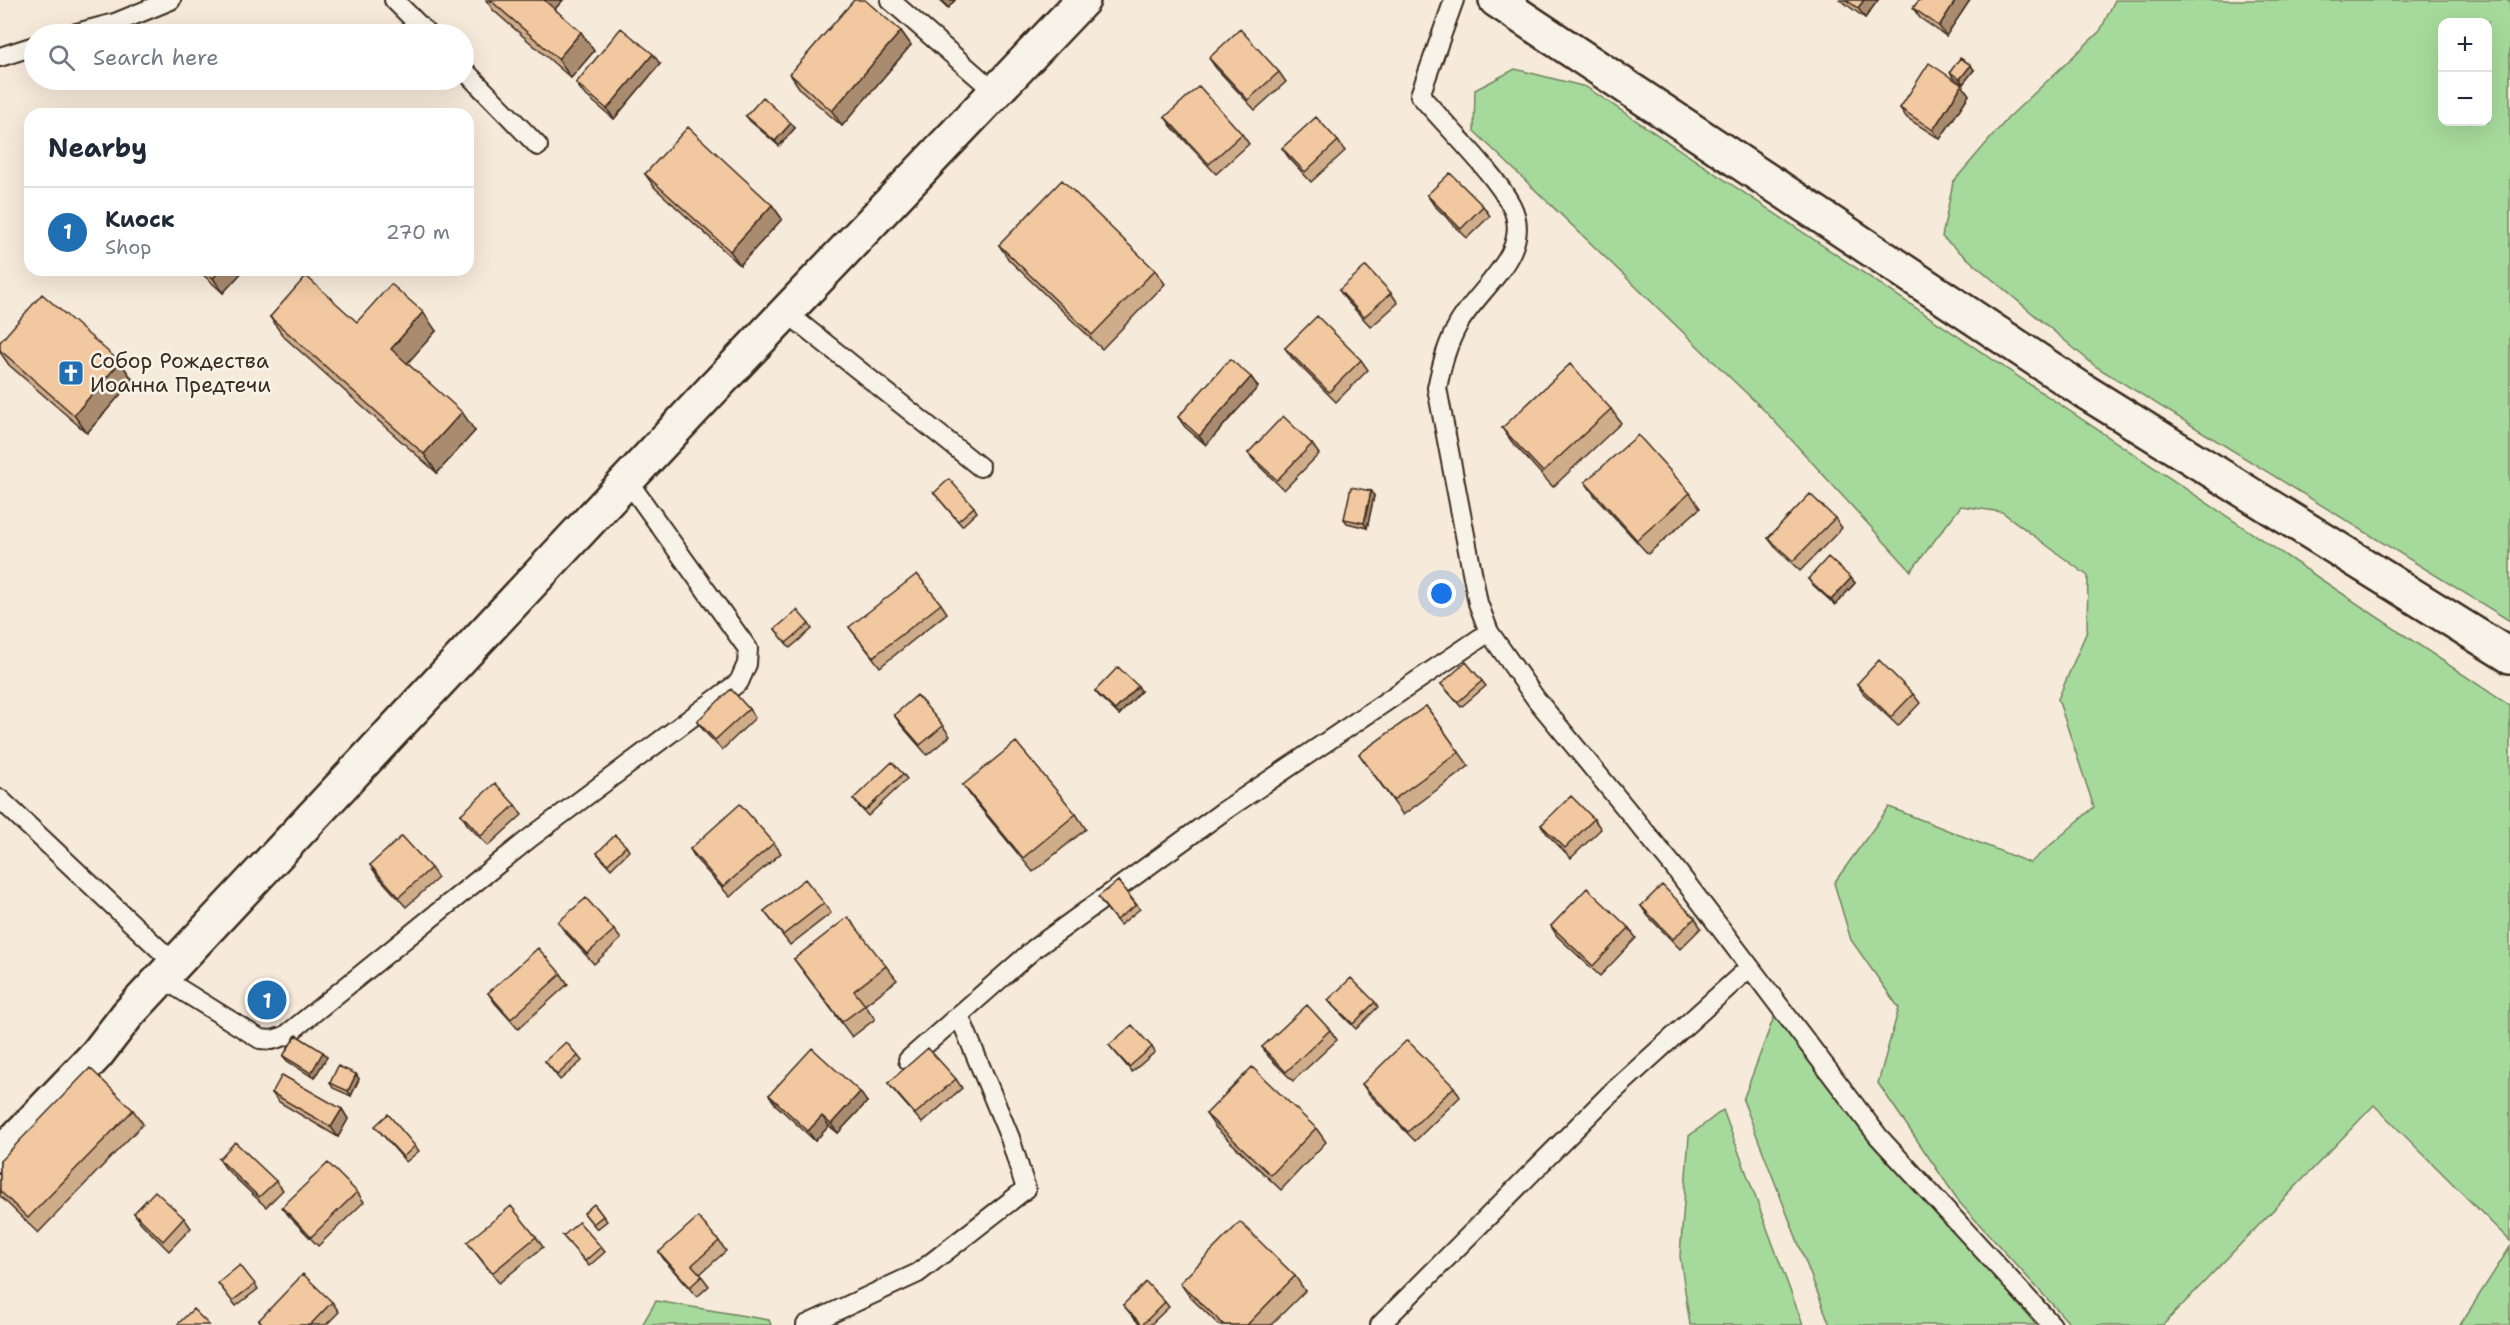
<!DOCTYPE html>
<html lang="en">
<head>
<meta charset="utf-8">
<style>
	:root { --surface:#fff; --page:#f2f2f3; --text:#1f2937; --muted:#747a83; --line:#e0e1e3; --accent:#1f6fb2 }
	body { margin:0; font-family:"Shantell Sans",sans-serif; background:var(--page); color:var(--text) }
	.controls { position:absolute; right:18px; top:18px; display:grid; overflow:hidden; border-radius:12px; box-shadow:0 6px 24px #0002 }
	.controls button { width:54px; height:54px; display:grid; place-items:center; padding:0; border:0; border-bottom:2px solid var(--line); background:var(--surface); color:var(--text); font:30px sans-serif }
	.you { position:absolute; left:1442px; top:594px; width:21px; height:21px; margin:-15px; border:4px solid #fff; border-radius:50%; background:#1a73e8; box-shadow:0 0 0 9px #1a73e833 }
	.badge { display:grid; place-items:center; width:39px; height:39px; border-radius:50%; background:var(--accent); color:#fff; font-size:20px; font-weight:700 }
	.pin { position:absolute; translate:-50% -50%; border:3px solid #fff; box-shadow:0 2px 6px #0006 }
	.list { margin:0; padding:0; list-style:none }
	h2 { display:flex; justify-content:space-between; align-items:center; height:78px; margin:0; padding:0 24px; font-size:26px }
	h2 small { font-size:20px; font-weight:400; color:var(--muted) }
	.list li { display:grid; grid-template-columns:39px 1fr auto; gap:18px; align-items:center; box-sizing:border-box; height:90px; padding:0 24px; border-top:2px solid var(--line) }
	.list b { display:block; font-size:22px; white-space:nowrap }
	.list p { margin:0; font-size:20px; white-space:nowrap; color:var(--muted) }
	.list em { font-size:20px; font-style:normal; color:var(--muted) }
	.icon { flex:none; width:33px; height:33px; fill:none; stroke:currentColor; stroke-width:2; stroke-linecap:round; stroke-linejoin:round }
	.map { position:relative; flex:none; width:2510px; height:1325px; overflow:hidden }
	.search { position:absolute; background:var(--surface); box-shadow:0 6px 24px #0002; left:24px; top:24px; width:450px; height:66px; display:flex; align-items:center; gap:15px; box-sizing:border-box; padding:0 21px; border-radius:33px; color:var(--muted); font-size:22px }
	.panel { position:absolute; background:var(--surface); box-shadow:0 6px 24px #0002; left:24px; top:108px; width:450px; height:168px; border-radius:18px }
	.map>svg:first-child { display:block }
	.green { fill:#a6da9c; stroke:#70825d; stroke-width:1.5; fill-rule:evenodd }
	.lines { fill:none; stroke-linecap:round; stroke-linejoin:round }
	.service-casing { stroke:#3b2a1e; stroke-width:22 }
	.tertiary-casing { stroke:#3b2a1e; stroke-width:38 }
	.service { stroke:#f7f3e8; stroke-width:18 }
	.tertiary { stroke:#f7f3e8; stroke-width:33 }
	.wall { fill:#cfac8a; stroke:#3b2a1e; stroke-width:1.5 }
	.shaded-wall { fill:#a98c70; stroke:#3b2a1e; stroke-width:1.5 }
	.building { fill:#f1c8a0; stroke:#3b2a1e; stroke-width:1.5 }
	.labels { text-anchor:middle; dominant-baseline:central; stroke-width:5; stroke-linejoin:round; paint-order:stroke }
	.poi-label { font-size:21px; fill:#3b2a1e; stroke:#f7f3e8; text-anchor:start }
</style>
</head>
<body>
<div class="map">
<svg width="2510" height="1325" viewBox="0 0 2510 1325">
	<rect width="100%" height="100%" fill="#f6eada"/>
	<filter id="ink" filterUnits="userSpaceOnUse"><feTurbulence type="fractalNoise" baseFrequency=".0167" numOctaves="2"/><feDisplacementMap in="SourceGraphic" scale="12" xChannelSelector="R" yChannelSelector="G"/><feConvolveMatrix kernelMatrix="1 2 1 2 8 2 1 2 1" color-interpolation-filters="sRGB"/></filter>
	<g filter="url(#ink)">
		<!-- green -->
		<path class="green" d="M2115 0H2510V621L2095 366 1942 237 1953 182 2008 118 2100 31ZM2488 22V122H2442V22Z
			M1515 69 1586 87 2510 706V1241L2374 1105 2163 1325H2071L1960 1203 1878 1083 1899 1008 1851 940 1834 883 1889 807 2030 863 2094 807 2058 699 2087 631 2088 576 2002 512 1961 506 1911 571 1766 412 1474 131 1475 90Z
			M1774 1017 2036 1325H1830L1743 1100Z
			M1723 1110 1803 1325H1690L1680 1256 1689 1136Z
			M2510 1247V1325H2460Z
			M656 1301 769 1320 771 1325H642Z"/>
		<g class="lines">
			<defs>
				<path id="service" d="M394 0 428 34
					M890 0 995 92
					M1454 0 1420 95C1446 126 1493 171 1511 205 1535 251 1480 287 1459 323 1447 344 1442 364 1437 388L1478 603 1489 632
					M73 34 115 23 171 0
					M0 57 34 46
					M464 70 538 146
					M786 312 980 467
					M0 799 175 964
					M162 978 260 1039 272 1040 285 1036 530 838 739 682 747 664 748 649 627 480
					M908 1060 1034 949 1221 813 1489 632 1536 699 1674 867 1878 1136 2052 1325
					M806 1325 918 1273 1026 1189 1010 1138 959 1015
					M1380 1325 1608 1096 1750 967"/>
				<path id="tertiary" d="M1496 0 2084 391 2510 656
					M0 1155 97 1054 128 1014 708 394 1083 0"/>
			</defs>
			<!-- service casing -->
			<use href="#service" class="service-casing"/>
			<!-- tertiary casing -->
			<use href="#tertiary" class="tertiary-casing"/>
			<!-- service -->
			<use href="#service" class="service"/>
			<!-- tertiary -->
			<use href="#tertiary" class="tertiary"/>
		</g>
		<!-- wall -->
		<path class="wall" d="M486 0H563L555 9 594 51 571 78 493 10Z
			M939 0H955L948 8Z
			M1840 0H1878L1865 18Z
			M1970 0 1946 36 1920 18 1913 8Z
			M901 31 911 45 842 126 800 89 790 74Z
			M1209 58 1279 72 1286 82 1255 110 1216 68Z
			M660 64 614 119 583 93 576 83Z
			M1974 70 1963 84 1953 77 1950 72Z
			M1962 85 1969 95 1940 139 1907 118 1900 108Z
			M746 116 795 128 779 146 750 121Z
			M1165 117 1242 134 1249 144 1216 174 1172 127Z
			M1338 141 1345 151 1311 182 1289 158 1282 148Z
			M645 174 772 205 782 219 740 265 655 188Z
			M1427 195 1483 206 1490 216 1467 238 1434 205Z
			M999 245 1155 270 1165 284 1102 349 1009 260Z
			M198 270H244L223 293Z
			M1339 290 1391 293 1398 303 1371 327 1346 300Z
			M270 317 357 322 436 331 407 363 475 431 437 473 283 336Z
			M0 342 120 362 133 380 87 433 9 365 0 352Z
			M1285 348 1361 360 1368 370 1336 402 1292 358Z
			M1251 377 1258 387 1206 445 1185 427 1178 417Z
			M1611 409 1621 423 1553 487 1512 442 1502 428Z
			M1312 444 1319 454 1284 490 1255 462 1248 453Z
			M1585 482 1690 493 1700 508 1648 554 1595 496Z
			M1371 491 1374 496 1367 528 1347 523 1344 519Z
			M934 493 974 507 977 512 962 526Z
			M1835 518 1842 528 1800 571 1775 547 1768 538Z
			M1851 578 1855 583 1835 605 1812 584 1808 579Z
			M941 604 947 613 880 667 849 627Z
			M809 624 812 629 790 648 775 629Z
			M1482 681 1486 686 1461 707 1441 684Z
			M1857 684 1913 694 1920 703 1898 726 1863 693Z
			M1095 691H1141L1119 715 1099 696Z
			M1426 706 1469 766 1403 815 1359 754Z
			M749 709 755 718 722 750 704 731 697 721Z
			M894 715 943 726 950 736 927 755 901 725Z
			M903 774 907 779 868 816 857 804 853 799Z
			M963 785 1076 814 1086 829 1033 872 973 799Z
			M515 805 522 815 488 846 467 824 461 814Z
			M1594 819 1601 829 1571 858 1548 835 1541 825Z
			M774 843 781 853 730 897 696 859 690 849Z
			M626 846 629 851 611 869 601 858 597 853Z
			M370 865 431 868 438 878 406 907 377 875Z
			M1118 881 1140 909 1120 925 1101 902Z
			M824 903 831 913 790 945 764 911Z
			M1641 906 1695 918 1701 928 1680 949 1648 916Z
			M558 922 614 930 621 939 594 964 565 932Z
			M1551 926 1629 928 1636 938 1600 976 1557 936Z
			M794 959 886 966 897 980 865 1005 875 1019 852 1037Z
			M561 974 568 984 518 1029 495 1003 488 993Z
			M1328 1000 1375 1002 1378 1007 1356 1029 1332 1005Z
			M1330 1030 1337 1040 1293 1081 1269 1057 1262 1047Z
			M1109 1045 1152 1047 1155 1052 1132 1072Z
			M323 1052 327 1057 314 1078 287 1061 283 1056Z
			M578 1056 582 1061 560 1080 545 1061Z
			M356 1074 359 1079 351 1096 333 1088 330 1083Z
			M956 1079 962 1088 922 1123 895 1092 888 1083Z
			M1362 1084 1454 1087 1460 1097 1415 1141 1369 1094Z
			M272 1093 342 1109 348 1119 338 1137 279 1102Z
			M769 1095 867 1102 838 1133 829 1126 815 1141 776 1105Z
			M133 1110 143 1124 38 1233 0 1196V1161Z
			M1206 1114 1316 1128 1326 1142 1281 1190 1216 1128Z
			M375 1126 415 1146 419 1151 406 1162Z
			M219 1159 276 1181 283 1190 266 1207 226 1169Z
			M357 1192 364 1202 318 1246 289 1216 282 1207Z
			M594 1204 607 1221 597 1229 584 1213Z
			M134 1213 184 1218 191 1228 169 1251 141 1223Z
			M563 1236 601 1247 605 1252 589 1266Z
			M536 1237 543 1247 499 1283 467 1242Z
			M719 1241 726 1251 700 1274 709 1286 697 1297 665 1261 659 1252Z
			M1295 1276 1305 1291 1271 1325H1219L1190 1297 1180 1283Z
			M218 1283 255 1284 258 1289 236 1306Z
			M332 1302 339 1312 326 1325H263L259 1320Z
			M1165 1302 1169 1307 1150 1325H1140L1123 1305Z"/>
		<!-- shaded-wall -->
		<path class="shaded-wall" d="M542 0H563L551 13Z
			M942 0H955L948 8Z
			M1864 0H1878L1865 18 1858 8Z
			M1956 0H1970L1946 36 1939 26Z
			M901 31 911 45 842 126 832 111Z
			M581 32 594 51 571 78 558 59Z
			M653 54 660 64 614 119 607 109Z
			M1971 65 1974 70 1963 84 1960 79Z
			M1962 85 1969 95 1940 139 1933 130Z
			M791 123 795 128 779 146 775 141Z
			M772 205 782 219 740 265 730 251Z
			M221 270H244L223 293 213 278Z
			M423 312 436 331 404 367 391 349Z
			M120 362 133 380 87 433 74 415Z
			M1251 377 1258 387 1206 445 1199 436Z
			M462 412 475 431 437 473 424 454Z
			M1371 491 1374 496 1367 528 1364 523Z
			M1851 578 1855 583 1835 605 1831 600Z
			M1138 686 1141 691 1119 715 1115 710Z
			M323 1052 327 1057 314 1078 311 1073Z
			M356 1074 359 1079 351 1096 348 1091Z
			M860 1092 867 1102 838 1133 831 1124Z
			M342 1109 348 1119 338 1137 331 1127Z
			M822 1116 829 1126 815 1141 808 1131Z"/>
		<!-- building -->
		<path class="building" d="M490 0H544L581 32 558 59Z
			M854 0H865L901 31 832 111 790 74Z
			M1846 0H1864L1858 8Z
			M1919 0H1956L1939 26 1913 8Z
			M621 28 653 54 607 109 576 83Z
			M1240 29 1279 72 1248 100 1209 58Z
			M1960 58 1971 65 1960 79 1950 72Z
			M1929 63 1962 85 1933 130 1900 108Z
			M1199 86 1242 134 1209 164 1165 117Z
			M763 97 791 123 775 141 746 116Z
			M1316 117 1338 141 1305 172 1282 148Z
			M688 127 772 205 730 251 645 174Z
			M1450 173 1483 206 1461 229 1427 195Z
			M1062 180 1155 270 1092 335 999 245Z
			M1366 266 1391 293 1364 317 1339 290Z
			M204 270H221L213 278Z
			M306 276 357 322 391 284 423 312 391 349 462 412 424 454 270 317Z
			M42 294 120 362 74 415 0 350V342Z
			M1317 316 1361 360 1329 392 1285 348Z
			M1230 359 1251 377 1199 436 1178 417Z
			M1570 364 1611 409 1543 472 1502 428Z
			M1283 416 1312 444 1277 480 1248 453Z
			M1638 435 1690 493 1637 540 1585 482Z
			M949 479 974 507 958 521 934 493Z
			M1351 487 1371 491 1364 523 1344 519Z
			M1810 494 1835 518 1793 561 1768 538Z
			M1828 557 1851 578 1831 600 1808 579Z
			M917 574 941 604 873 657 849 627Z
			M797 610 809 624 786 643 775 629Z
			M1879 660 1913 694 1891 717 1857 684Z
			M1466 662 1482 681 1458 702 1441 684Z
			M1118 667 1138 686 1115 710 1095 691Z
			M731 689 749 709 715 740 697 721Z
			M917 695 943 726 920 745 894 715Z
			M1426 706 1459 752 1393 800 1359 754Z
			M1016 742 1076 814 1023 858 963 785Z
			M892 762 903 774 865 811 853 799Z
			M495 783 515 805 481 836 461 814Z
			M1571 796 1594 819 1565 848 1541 825Z
			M740 804 774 843 723 887 690 849Z
			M615 835 626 846 608 864 597 853Z
			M402 836 431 868 399 897 370 865Z
			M805 879 824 903 783 935 764 911Z
			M1118 881 1136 905 1116 920 1098 897Z
			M1662 885 1695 918 1673 939 1641 906Z
			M1587 888 1629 928 1593 966 1551 926Z
			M586 898 614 930 587 954 558 922Z
			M848 917 886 966 854 991 865 1005 842 1022 794 959Z
			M538 948 561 974 511 1019 488 993Z
			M1351 978 1375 1002 1353 1024 1328 1000Z
			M1307 1005 1330 1030 1286 1072 1262 1047Z
			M1132 1025 1152 1047 1129 1067 1109 1045Z
			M296 1035 323 1052 311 1073 283 1056Z
			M1407 1040 1454 1087 1408 1132 1362 1084Z
			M566 1042 578 1056 557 1075 545 1061Z
			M812 1048 860 1092 831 1124 822 1116 808 1131 769 1095Z
			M928 1048 956 1079 915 1114 888 1083Z
			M338 1066 356 1074 348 1091 330 1083Z
			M1252 1067 1316 1128 1271 1175 1206 1114Z
			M90 1068 133 1110 28 1218 0 1191V1161Z
			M282 1075 342 1109 331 1127 272 1093Z
			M388 1114 415 1146 403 1157 375 1126Z
			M235 1142 276 1181 259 1197 219 1159Z
			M328 1163 357 1192 311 1237 282 1207Z
			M155 1191 184 1218 163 1241 134 1213Z
			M594 1204 603 1216 593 1224 584 1213Z
			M511 1206 536 1237 492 1273 467 1242Z
			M698 1217 719 1241 692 1265 702 1276 690 1287 659 1252Z
			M579 1222 601 1247 585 1261 563 1236Z
			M1240 1222 1295 1276 1247 1325H1224L1180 1283Z
			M240 1265 255 1284 232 1301 218 1283Z
			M303 1274 332 1302 310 1325H264L259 1320Z
			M1146 1282 1165 1302 1142 1325 1123 1305Z
			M193 1309 209 1325H177Z"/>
	</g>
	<!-- icons -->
	<defs>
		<symbol id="church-square" viewBox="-11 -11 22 22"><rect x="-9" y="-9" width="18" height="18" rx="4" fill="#1f6fb2" stroke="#f7f3e8"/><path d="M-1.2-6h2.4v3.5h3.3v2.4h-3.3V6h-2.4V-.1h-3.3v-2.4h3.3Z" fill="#fff"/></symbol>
	</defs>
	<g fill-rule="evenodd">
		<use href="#church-square" x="56" y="358" width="30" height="30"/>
	</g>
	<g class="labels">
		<!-- poi labels -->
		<g class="poi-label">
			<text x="90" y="361">Собор Рождества<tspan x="90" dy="24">Иоанна Предтечи</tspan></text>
		</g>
	</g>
</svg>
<div class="controls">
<button>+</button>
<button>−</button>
</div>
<div class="you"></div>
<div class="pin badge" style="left:267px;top:1000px">1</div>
<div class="search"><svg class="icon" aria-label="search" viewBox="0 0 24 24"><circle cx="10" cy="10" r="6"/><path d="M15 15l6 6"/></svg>Search here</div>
<section class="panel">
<h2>Nearby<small></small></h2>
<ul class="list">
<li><span class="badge">1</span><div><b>Киоск</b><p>Shop</p></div><em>270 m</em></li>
</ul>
</section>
</div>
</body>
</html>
